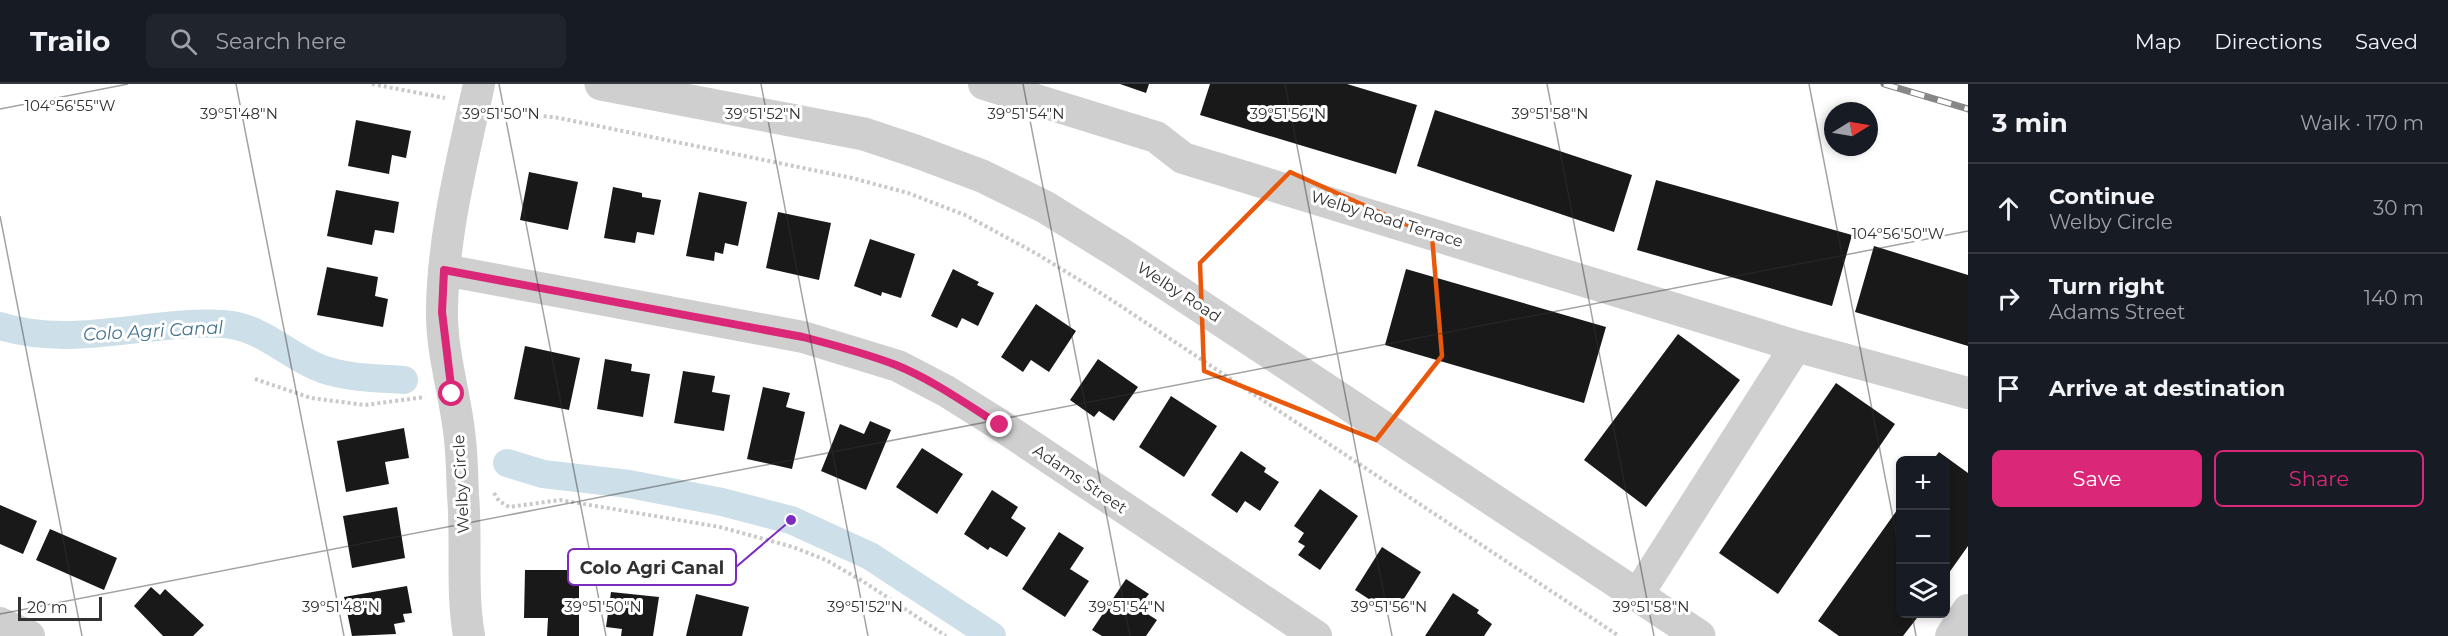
<!DOCTYPE html>
<html lang="en">
<head>
<meta charset="utf-8">
<style>
	:root { --surface:#171b24; --page:#20242c; --text:#f1f3f6; --muted:#9ea1a6; --line:#363941; --accent:#db2777 }
	body { margin:0; font-family:Montserrat,sans-serif; background:var(--page); color:var(--text) }
	.controls { position:absolute; right:18px; bottom:18px; display:grid; overflow:hidden; border-radius:9px; box-shadow:0 3px 9px #0003 }
	.controls button { width:54px; height:54px; display:grid; place-items:center; padding:0; border:0; border-bottom:2px solid var(--line); background:var(--surface); color:var(--text); font:30px sans-serif }
	.compass { position:absolute; left:1824px; top:18px; width:54px; height:54px; border-radius:50%; background:var(--surface); box-shadow:0 3px 9px #0003; rotate:79deg }
	.scale { position:absolute; left:18px; bottom:15px; width:84px; box-sizing:border-box; padding-left:6px; border:3px solid #323232; border-top:0; font-size:16px; line-height:21px; white-space:nowrap; color:#323232; -webkit-text-stroke:4px #fff; paint-order:stroke }
	.stop { position:absolute; width:18px; height:18px; margin:-14px; border:4px solid #db2777; border-radius:50%; background:#fff }
	.stop.end { background:#db2777; border-color:#fff; box-shadow:0 2px 6px #0008 }
	.list { margin:0; padding:0; list-style:none }
	h2 { display:flex; justify-content:space-between; align-items:center; height:78px; margin:0; padding:0 24px; font-size:26px }
	h2 small { font-size:20px; font-weight:400; color:var(--muted) }
	.list li { display:grid; grid-template-columns:39px 1fr auto; gap:18px; align-items:center; box-sizing:border-box; height:90px; padding:0 24px; border-top:2px solid var(--line) }
	.list b { display:block; font-size:22px; white-space:nowrap }
	.list p { margin:0; font-size:20px; white-space:nowrap; color:var(--muted) }
	.list em { font-size:20px; font-style:normal; color:var(--muted) }
	.actions { display:flex; gap:12px; padding:18px 24px }
	.actions a { flex:1; padding:14px 0; border:2px solid var(--accent); border-radius:9px; text-align:center; font-size:21px; color:var(--accent) }
	.actions .main { background:var(--accent); color:#fff }
	.icon { flex:none; width:33px; height:33px; fill:none; stroke:currentColor; stroke-width:2; stroke-linecap:round; stroke-linejoin:round }
	.map { position:relative; flex:none; width:1968px; height:552px; overflow:hidden }
	header { display:flex; align-items:center; gap:36px; box-sizing:border-box; height:84px; padding:0 30px; background:var(--surface); border-bottom:2px solid var(--line) }
	header strong { font-size:28px }
	nav { display:flex; gap:33px; margin-inline-start:auto; font-size:21px }
	.search { width:420px; height:54px; background:var(--page); display:flex; align-items:center; gap:15px; box-sizing:border-box; padding:0 21px; border-radius:9px; color:var(--muted); font-size:22px }
	main { display:flex }
	aside { flex:1; background:var(--surface) }
	.map>svg:first-child { display:block }
	.lines { fill:none; stroke-linecap:round; stroke-linejoin:round }
	.canal { stroke:#cddfe8; stroke-width:28 }
	.building { fill:#191919 }
	.path { stroke:#c9c9c9; stroke-width:4; stroke-dasharray:3 3; stroke-linecap:butt }
	.minor { stroke:#cfcfcf; stroke-width:32 }
	.tertiary { stroke:#cfcfcf; stroke-width:33 }
	.rail-casing { stroke:#878787; stroke-width:7 }
	.rail { stroke:#fff; stroke-width:4.5; stroke-dasharray:14; stroke-linecap:butt }
	.route { stroke:#db2777; stroke-width:8 }
	.marked { fill:none; stroke:#e8590c; stroke-width:4.5; stroke-linejoin:round }
	.ticks { fill:none; stroke:#323232; stroke-width:1.5; stroke-opacity:0.45 }
	.labels { text-anchor:middle; dominant-baseline:central; stroke-width:6; stroke-linejoin:round; paint-order:stroke }
	.street-label { font-size:16px; fill:#323232; stroke:#fff }
	.water-label { font-size:18px; font-style:italic; fill:#46748d; stroke:#fff }
	.ticks-label { font-size:15px; text-anchor:middle; fill:#323232; stroke:#fff; stroke-width:6; stroke-linejoin:round; paint-order:stroke }
	.leader { fill:none; stroke:#7b2cbf; stroke-width:2 }
	.callout-dot { fill:#7b2cbf; stroke:#fff; stroke-width:2 }
	.callout { fill:#fff; stroke:#7b2cbf; stroke-width:2 }
	.callout-label { font-size:18px; text-anchor:middle; font-weight:bold; fill:#323232 }
</style>
</head>
<body>
<header>
<strong>Trailo</strong>
<div class="search"><svg class="icon" aria-label="search" viewBox="0 0 24 24"><circle cx="10" cy="10" r="6"/><path d="M15 15l6 6"/></svg>Search here</div>
<nav><a>Map</a><a>Directions</a><a>Saved</a></nav>
</header>
<main>
<div class="map">
<svg width="1968" height="552" viewBox="0 0 1968 552">
	<rect width="100%" height="100%" fill="#fff"/>
	<g class="lines">
		<!-- canal -->
		<path class="canal" d="M0 242C73 265 148 236 223 240 262 242 287 272 322 285 348 294 376 294 404 296
			M507 379 543 390 629 400 722 418 791 436 870 472 992 552"/>
	</g>
	<!-- building -->
	<path class="building" d="M1120 0H1149L1146 9Z
		M1210 0H1347L1417 21 1396 90 1200 31Z
		M1435 26 1632 91 1614 148 1417 82Z
		M356 36 411 47 406 74 392 71 389 90 348 82Z
		M529 88 578 98 568 146 520 136Z
		M1656 96 1852 151 1832 222 1637 166Z
		M613 103 642 109V113L661 116 654 151 637 148 635 159 604 154Z
		M336 106 399 118 394 149 375 146 372 161 327 152Z
		M699 108 747 118 738 162 725 159 723 170 715 168 714 177 686 172Z
		M778 128 831 139 819 196 766 184Z
		M870 155 915 170 901 214 882 208 881 212 854 202Z
		M1874 162 1968 191V262L1855 228Z
		M327 183 378 193 375 212 388 215 383 243 317 231Z
		M953 185 979 198 977 201 994 209 978 242 962 234 957 244 931 232Z
		M1406 185 1606 243 1584 319 1385 261Z
		M1036 220 1076 247 1049 288 1031 276 1023 288 1001 273Z
		M1678 250 1740 296 1646 423 1584 376Z
		M525 262 580 274 569 326 514 315Z
		M605 275 632 280 631 287 650 290 643 333 597 325Z
		M1098 275 1138 303 1114 337 1099 327 1094 333 1070 316Z
		M683 287 715 292 712 308 730 311 724 347 674 339Z
		M1836 299 1895 340 1778 510 1719 469Z
		M763 303 790 309 786 323 805 328 792 385 747 375Z
		M1171 312 1217 342 1184 393 1139 363Z
		M870 337 891 346 866 406 821 387 840 340 864 350Z
		M404 344 409 374 385 378 389 400 346 408 337 357Z
		M922 364 963 390 937 430 896 403Z
		M1241 367 1266 384 1264 388 1279 398 1260 427 1245 417 1237 429 1211 411Z
		M1939 368 1968 389V462L1946 493V376H1933Z
		M1320 405 1358 432 1320 486 1298 471 1305 462 1298 458 1304 449 1294 442Z
		M992 406 1018 423 1011 434 1026 444 1007 473 990 463 988 466 964 450Z
		M0 421 37 437 23 470 0 460Z
		M1900 422V530H1920L1903 552H1839L1818 537Z
		M397 423 405 474 352 484 343 432Z
		M50 445 117 474 104 506 36 476Z
		M1059 448 1084 464 1070 485 1089 497 1065 533 1022 505Z
		M1382 463 1421 488 1398 524 1392 520 1387 527 1355 506Z
		M525 486H579V552H547L548 534H524Z
		M1126 495 1149 510 1144 516 1151 521 1146 529 1157 536 1146 552H1102L1092 546Z
		M407 502 412 529 403 530 405 538 394 540 396 550 352 552 344 513Z
		M151 503 160 511 165 505 204 541 193 552H163L134 522Z
		M611 508 659 513 653 552H621L622 545 606 543Z
		M1453 509 1479 526 1477 529 1492 540 1484 552H1425Z
		M696 510 749 523 742 552H686Z"/>
	<g class="lines">
		<!-- path -->
		<path class="path" d="M372 0 445 14
			M502 27 559 34 852 94 908 109 965 131 1037 170 1107 213 1619 552
			M255 295 311 314 365 321 425 313
			M494 409 499 417 509 423 560 416 720 443 793 463 826 476 864 498 946 552"/>
		<!-- minor -->
		<path class="minor" d="M984 0 1156 53 1183 74 1796 262 1968 309
			M444 186 803 253 898 282 946 307 1000 341 1316 552
			M1638 510 1796 262
			M0 539 29 552
			M469 552C461 505 467 458 463 411 462 390 462 368 459 347 454 306 441 266 442 225 443 149 463 74 479 0
			M1951 552 1968 526"/>
		<!-- tertiary -->
		<path class="tertiary" d="M601 0 864 50 915 67 982 92 1045 123 1121 170 1699 552"/>
		<defs>
			<path id="rail" d="M1884 0 1968 25"/>
		</defs>
		<!-- rail casing -->
		<use href="#rail" class="rail-casing"/>
		<!-- rail -->
		<use href="#rail" class="rail"/>
	</g>
	<g class="lines">
		<!-- route -->
		<path class="route" d="M452 310 442 228 444 186 803 253C834 261 865 269 896 281 933 296 966 320 1000 341"/>
	</g>
	<!-- marked area -->
	<path class="marked" d="M1290 88 1432 152 1442 272 1376 356 1204 287 1200 179Z"/>
	<!-- ticks -->
	<path class="ticks" d="M236 0 344 552M499 0 606 552M761 0 868 552M1023 0 1130 552M1285 0 1392 552M1547 0 1654 552M1809 0 1900 470M0 25 128 0M0 132 82 552M0 530 1968 147M1912 530 1916 552"/>
	<g class="labels">
		<!-- street labels -->
		<g class="street-label">
			<text transform="translate(1387 135) rotate(17)">Welby Road Terrace</text>
			<text transform="translate(1179 208) rotate(33)">Welby Road</text>
			<text transform="translate(1080 395) rotate(34)">Adams Street</text>
			<text transform="translate(461 400) rotate(-93)">Welby Circle</text>
		</g>
		<!-- water labels -->
		<g class="water-label">
			<text transform="translate(153 247) rotate(-3)">Colo Agri Canal</text>
		</g>
	</g>
	<g class="ticks-label">
		<text x="70" y="27">104°56'55"W</text>
		<text x="239" y="35">39°51'48"N</text>
		<text x="763" y="35">39°51'52"N</text>
		<text x="1288" y="35">39°51'56"N</text>
		<text x="501" y="35">39°51'50"N</text>
		<text x="1026" y="35">39°51'54"N</text>
		<text x="1550" y="35">39°51'58"N</text>
		<text x="1898" y="155">104°56'50"W</text>
		<text x="341" y="528">39°51'48"N</text>
		<text x="603" y="528">39°51'50"N</text>
		<text x="865" y="528">39°51'52"N</text>
		<text x="1127" y="528">39°51'54"N</text>
		<text x="1389" y="528">39°51'56"N</text>
		<text x="1651" y="528">39°51'58"N</text>
	</g>
	<!-- callouts -->
	<path class="leader" d="M791 436L736 483"/>
	<circle class="callout-dot" cx="791" cy="436" r="6"/>
	<rect class="callout" x="568" y="465" width="168" height="36" rx="6"/>
	<g class="callout-label">
		<text x="652" y="490">Colo Agri Canal</text>
	</g>
</svg>
<div class="controls">
<button>+</button>
<button>−</button>
<button><svg class="icon" aria-label="layers" viewBox="0 0 24 24"><path d="M12 4l9 5-9 5-9-5zM3 14l9 5 9-5"/></svg></button>
</div>
<svg class="compass" viewBox="-18 -18 36 36"><path d="M0-13l5 13h-10z" fill="#e53935"/><path d="M0 13l5-13h-10z" fill="#9ea1a6"/></svg>
<div class="scale">20 m</div>
<div class="stop" style="left:452px;top:310px"></div>
<div class="stop end" style="left:1000px;top:341px"></div>
</div>
<aside>
<h2>3 min<small>Walk · 170 m</small></h2>
<ul class="list">
<li><svg class="icon" aria-label="ahead" viewBox="0 0 24 24"><path d="M12 20V5M6 11l6-6 6 6"/></svg><div><b>Continue</b><p>Welby Circle</p></div><em>30 m</em></li>
<li><svg class="icon" aria-label="right" viewBox="0 0 24 24"><path d="M7 20v-9h11M14 6l5 5-5 5"/></svg><div><b>Turn right</b><p>Adams Street</p></div><em>140 m</em></li>
<li><svg class="icon" aria-label="arrive" viewBox="0 0 24 24"><path d="M6 21V4h12l-3 4 3 4H6"/></svg><div><b>Arrive at destination</b></div></li>
</ul>
<div class="actions"><a class="main">Save</a><a>Share</a></div>
</aside>
</main>
</body>
</html>
